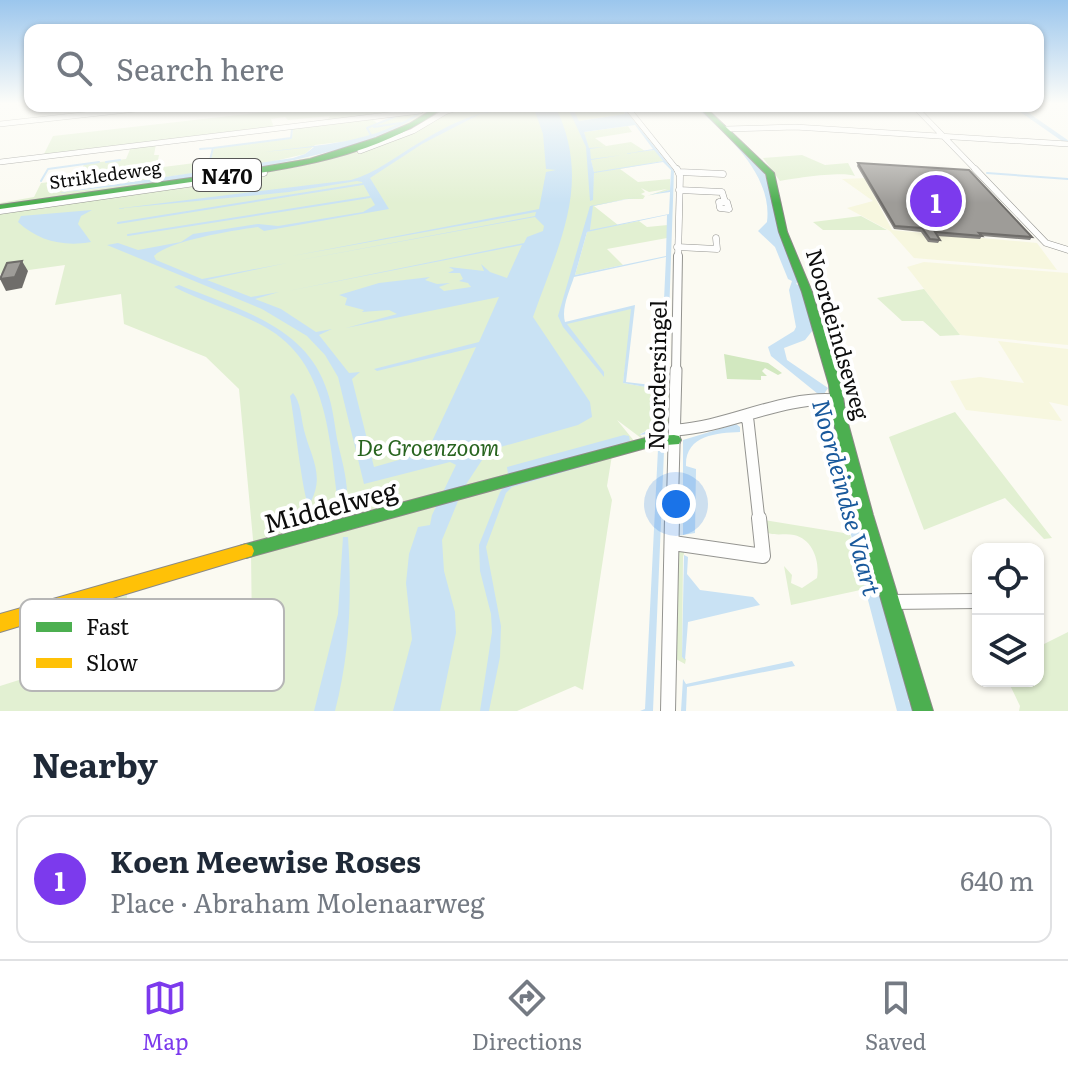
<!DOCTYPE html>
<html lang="en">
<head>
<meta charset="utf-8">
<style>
	:root { --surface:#fff; --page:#f2f2f3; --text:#1f2937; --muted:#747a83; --line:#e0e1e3; --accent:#7c3aed }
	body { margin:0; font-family:Literata,serif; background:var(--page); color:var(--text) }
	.controls { position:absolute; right:24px; bottom:24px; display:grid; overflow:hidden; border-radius:16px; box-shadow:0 2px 6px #0004 }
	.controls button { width:72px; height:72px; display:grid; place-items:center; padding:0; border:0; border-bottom:2px solid var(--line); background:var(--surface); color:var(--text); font:40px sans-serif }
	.you { position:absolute; left:676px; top:504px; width:28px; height:28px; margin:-20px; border:6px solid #fff; border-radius:50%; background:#1a73e8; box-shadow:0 0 0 12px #1a73e833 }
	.badge { display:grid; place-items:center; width:52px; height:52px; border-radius:50%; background:var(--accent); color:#fff; font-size:26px; font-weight:700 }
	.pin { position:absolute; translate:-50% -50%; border:4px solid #fff; box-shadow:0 2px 8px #0006 }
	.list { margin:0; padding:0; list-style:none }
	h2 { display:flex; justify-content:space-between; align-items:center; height:104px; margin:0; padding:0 32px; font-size:34px }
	h2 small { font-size:26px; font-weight:400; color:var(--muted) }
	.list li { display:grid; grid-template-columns:52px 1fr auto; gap:24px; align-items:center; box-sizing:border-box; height:128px; margin:0 16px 16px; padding:0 16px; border:2px solid var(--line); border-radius:16px }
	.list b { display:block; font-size:30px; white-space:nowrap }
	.list p { margin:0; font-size:26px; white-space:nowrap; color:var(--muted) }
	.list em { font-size:26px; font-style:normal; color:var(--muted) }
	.icon { flex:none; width:44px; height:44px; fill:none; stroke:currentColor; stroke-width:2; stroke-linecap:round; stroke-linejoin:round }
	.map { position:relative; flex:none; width:1068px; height:711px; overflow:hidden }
	.search { position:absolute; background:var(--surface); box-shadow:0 2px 6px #0004; left:24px; right:24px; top:24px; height:88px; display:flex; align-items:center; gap:20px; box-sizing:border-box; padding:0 28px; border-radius:16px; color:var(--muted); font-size:30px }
	.sheet { height:248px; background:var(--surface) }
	nav { display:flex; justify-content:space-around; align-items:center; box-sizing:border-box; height:112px; border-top:2px solid var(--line); background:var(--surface); font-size:22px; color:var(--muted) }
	nav a { display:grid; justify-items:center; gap:4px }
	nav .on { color:var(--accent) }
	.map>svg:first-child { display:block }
	.farmland { fill:#f7f7df }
	.green { fill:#e2f0d2; fill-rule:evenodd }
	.forest { fill:#d2e8c0 }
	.water { fill:#c9e2f4; fill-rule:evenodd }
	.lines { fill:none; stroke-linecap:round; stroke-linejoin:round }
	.stream { stroke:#c9e2f4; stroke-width:2 }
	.canal { stroke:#c9e2f4; stroke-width:4 }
	.street-far4-casing { stroke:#949490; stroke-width:6 }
	.street-far3-casing { stroke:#949490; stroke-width:7 }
	.street-far2-casing { stroke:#949490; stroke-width:10 }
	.street-far1-casing { stroke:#949490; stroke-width:13 }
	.street-casing { stroke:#949490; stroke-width:16 }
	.fast-casing { stroke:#8b8a87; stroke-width:2 }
	.slow-casing { stroke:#8b8a87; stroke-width:2 }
	.street-far4 { stroke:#fefefd; stroke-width:5 }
	.street-far3 { stroke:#fefefd; stroke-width:6 }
	.street-far2 { stroke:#fefefd; stroke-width:8 }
	.street-far1 { stroke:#fefefd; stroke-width:11 }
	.street { stroke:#fefefd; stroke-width:14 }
	.fast { fill:#4caf50; fill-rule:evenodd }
	.slow { fill:#ffc107; fill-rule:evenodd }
	.wall { fill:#888683 }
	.shaded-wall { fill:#6f6d6a }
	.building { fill:#9e9c98; stroke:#6f6d6a; stroke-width:2 }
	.labels { text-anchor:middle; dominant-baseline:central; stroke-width:8; stroke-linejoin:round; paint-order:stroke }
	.far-street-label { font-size:18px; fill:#0d0d0d; stroke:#fff }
	.shield { fill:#fff; stroke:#565656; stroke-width:2 }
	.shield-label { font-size:20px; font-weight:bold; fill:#0d0d0d }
	.street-label { font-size:22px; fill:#0d0d0d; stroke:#fff }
	.park-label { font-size:22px; font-style:italic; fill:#28641f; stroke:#fff }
	.water-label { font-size:24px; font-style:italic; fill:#19599c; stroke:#fff }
	.near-street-label { font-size:26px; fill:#0d0d0d; stroke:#fff }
	.key { fill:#fff; stroke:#b6b6b6; stroke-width:2 }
	.key-label { font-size:22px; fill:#0d0d0d }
</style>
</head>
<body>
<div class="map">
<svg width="1068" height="711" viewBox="0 0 1068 711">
	<rect width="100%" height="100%" fill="#fbfaf2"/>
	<!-- farmland -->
	<path class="farmland" d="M865 178 892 230 1037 243 1057 270 914 258 890 231 847 208 873 201 842 179Z
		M924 262 1068 273V345L960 335 907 267Z
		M998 341 1068 349V406L1049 402 1062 421 966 410 950 381 980 377 1024 383Z"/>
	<!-- green -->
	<path class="green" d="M317 106H437L405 128 439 106 413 126 443 106H568L575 117 570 106H620L625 114 578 121C590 146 592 173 591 201L594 173 584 132 628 126 632 132 595 138 606 146 631 142 645 151 655 150 663 161 620 169 638 182 670 179V190L647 196 667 189 649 192 641 188 645 192 641 194 645 196 643 199H626L594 206 618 225 639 221 647 227 668 225 667 238 607 249 623 265 575 275 587 232 590 231 591 205 560 314 564 323 633 308 623 383 658 389 656 426 640 434 642 437 656 431H665L667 385 670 386 671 429 666 434 641 438 617 420 635 442 613 449 607 486 612 500 583 690 575 686 517 711H0V686L38 674 58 637 62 615 127 595 124 638 191 619 190 651 252 632 251 553 254 550 239 389 206 357 124 324 121 294 55 305 65 265 0 274V212L297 167 384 144 420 128 443 114 380 143 311 163 0 210V203L34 197 41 183 78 179 84 164 126 159 131 147 156 144 154 155H159L158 160 138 165 132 171 234 158H211L214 148 292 138 293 128 371 119 379 124 401 114 326 122 330 116 288 120 285 117 271 119 274 128 43 156 53 136ZM405 122C338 162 238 169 161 179 127 184 92 191 58 192L266 163 305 154 315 145 366 139Z
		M802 155 825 165 848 163 855 176C843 171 795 178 780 181L763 158Z
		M861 216 887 230H823L813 222Z
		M924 289 960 335 940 336 923 321H902L877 298Z
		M955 412 1052 538 1044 539 1005 498 924 530 889 437Z
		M764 520 850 534 865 589 791 605 784 566 792 575 791 583 802 588 817 578C820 562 813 539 794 535 785 533 778 536 768 533L765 531Z
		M682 550H685L683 557 682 657 686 659 685 664 676 659V554Z
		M1068 632V711H1019L1020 706 1008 681H1038V647Z"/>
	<!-- forest -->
	<path class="forest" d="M724 354 768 363 782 373 778 375 765 368 762 371 767 376H761V380L727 379Z"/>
	<!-- water -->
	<path class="water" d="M430 106C363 167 150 181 57 193L293 158 305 154 314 147 265 152C324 144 372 144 423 110L380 114Z
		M517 106H530L480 114 422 144 370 178 389 209 264 231 258 227C235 230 168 241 154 256L156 260 202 279 287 263 207 280 251 297 279 292 255 299 281 309 316 332 332 329 319 335 349 373 360 372 352 379 374 467 427 452 476 347 377 371 374 369 479 342 499 297 346 328 397 314 389 310 362 312 364 310 345 305 347 298 339 295 379 283 430 277 425 280 437 284 450 283 439 287 444 291 471 287 468 283 459 281 463 279 460 273H448L454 270 449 267 484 271 481 264 490 272 507 278 522 245 288 291 524 243 527 237 543 231 544 226 535 217 295 261 535 216 536 212 292 256 539 209 546 172 556 170 546 169 543 134 533 106H555C593 182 559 243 533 317L590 402 592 417 578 425 497 448 486 454 463 489 442 540 444 571 455 612 456 633 440 711H393L412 639 406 583 409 554 418 527 430 525 432 515 456 465 450 462 364 484 338 377 325 355 307 336 262 309 107 245 118 243 138 250 181 242 193 234 258 224 278 226 363 212 375 205 362 182 357 181 289 192 114 209 351 180C376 173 395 157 417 144 451 123 477 111 517 106Z
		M567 106 573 111 611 106 574 111 579 121 625 114 622 106 674 171 665 432 639 435 656 426 657 389 623 383 631 309 567 324 604 372V377L563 327 558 316 590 206 643 196 593 206 590 230 669 214 670 192 649 195 670 190 671 170 663 162 594 173 593 200 590 201 586 147ZM635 125 653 149 624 154 654 150 663 161 594 172 591 160 622 155 591 159 590 149 604 147 589 148 584 132ZM667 215 666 256 575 275 587 232ZM666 257 660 386 626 382 635 305 565 322C561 308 570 290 574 277Z
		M694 106 712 119 762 167 777 208 779 232 798 281 796 284 801 286 813 330 805 340 784 348 787 360 828 388 824 394V402L831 407 911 699 908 700 914 711H897L839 489 818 394 771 356 768 347 794 331 796 327 789 290 792 281 788 279 775 247 758 231 767 222C773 174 726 134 694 106Z
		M92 210 81 216 78 224 91 242C64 247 38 241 18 222L21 216Z
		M179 285C232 307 303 324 325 385 332 402 334 420 337 439 341 458 350 485 346 505L338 502C329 438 328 362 265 327 236 311 203 302 174 287Z
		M293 393C301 402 301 418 304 430 311 458 326 476 309 505 303 499 294 414 290 396Z
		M736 424 740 427V432C717 433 685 435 686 466L696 469 695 533 683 535V440Z
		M624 435 629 436 630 441 508 474 507 467Z
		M658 449 664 451 653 711H640L645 709Z
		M602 461 512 487 506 493 486 547 501 626 500 657 489 711H480L492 632 491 614 480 571 479 545 500 492 506 485Z
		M343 537H348C352 596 350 653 335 711H314L338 614Z
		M684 555 688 557 687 574 700 590 753 597 760 605 688 622 685 660 682 657Z
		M792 661 795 666 687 687 686 711H681L683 679 686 684Z"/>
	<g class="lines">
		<!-- stream -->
		<path class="stream" d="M374 127 400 123
			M372 137 367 128 399 115
			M213 148 291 138 292 129
			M200 149 213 148 210 160
			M106 162 120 160
			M987 173 1068 179
			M41 181 48 169 99 162
			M118 223 363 184
			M128 235 370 197"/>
		<!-- canal -->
		<path class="canal" d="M1015 106 1067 142"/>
		<defs>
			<path id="street-far4" d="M626 106 678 171
				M914 106 977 171
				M0 124 163 106
				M726 129 795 127 1068 144
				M360 151 413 131 445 112 463 106
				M0 162 420 111"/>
			<path id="street-far3" d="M677 169 680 176 678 258
				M975 169 1046 243 1068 250
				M679 172 723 174
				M679 190 722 192 725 202
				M719 202H727L729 209 720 208Z
				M0 211 264 173
				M677 247 717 249 716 238"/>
			<path id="street-far2" d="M676 372 678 256"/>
			<path id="street-far1" d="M745 417 748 421 759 520
				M675 430C730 427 782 395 837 400
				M672 520 676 370"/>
			<path id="street" d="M673 543 763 556 759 518
				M891 602 978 601
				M668 711 672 518"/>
			<path id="fast" d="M438 106H445C368 165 263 172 170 185 114 193 57 201 0 209V205L240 171 310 159 376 138 409 124Z
				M698 106H704L774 173 787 232 812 292 841 385 846 416 873 515 933 711H913L857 515 832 416 829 385 802 292 779 232 766 174Z
				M674 435 679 436 681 440 679 444 653 446 246 558 240 556 238 551 240 546 246 544 653 436Z"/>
			<path id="slow" d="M246 544 252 546 254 551 252 556 0 632V614Z"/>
		</defs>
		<!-- street-far4 casing -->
		<use href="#street-far4" class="street-far4-casing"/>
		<!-- street-far3 casing -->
		<use href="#street-far3" class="street-far3-casing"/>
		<!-- street-far2 casing -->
		<use href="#street-far2" class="street-far2-casing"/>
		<!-- street-far1 casing -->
		<use href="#street-far1" class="street-far1-casing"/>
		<!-- street casing -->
		<use href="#street" class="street-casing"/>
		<!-- fast casing -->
		<use href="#fast" class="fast-casing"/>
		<!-- slow casing -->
		<use href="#slow" class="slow-casing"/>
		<!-- street-far4 -->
		<use href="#street-far4" class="street-far4"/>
		<!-- street-far3 -->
		<use href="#street-far3" class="street-far3"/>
		<!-- street-far2 -->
		<use href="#street-far2" class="street-far2"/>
		<!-- street-far1 -->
		<use href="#street-far1" class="street-far1"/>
		<!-- street -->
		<use href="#street" class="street"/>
		<!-- fast -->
		<use href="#fast" class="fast"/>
		<!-- slow -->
		<use href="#slow" class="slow"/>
	</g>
	<!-- wall -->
	<path class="wall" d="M858 163 1032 237 1030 240 982 236 980 239 937 236 940 240 938 243 928 242 921 232 894 229 857 166Z"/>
	<!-- shaded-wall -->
	<path class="shaded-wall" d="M22 261 28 271 22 288 6 291 0 279Z"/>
	<!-- building -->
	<path class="building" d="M858 163 969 170 1032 237 979 233 982 236 935 232 940 240 930 239 922 228 895 226Z
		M22 261 15 277 0 279 7 263Z"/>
	<!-- sky -->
	<linearGradient id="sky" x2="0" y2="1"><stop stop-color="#9bc6ed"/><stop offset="0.51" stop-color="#fdfdf9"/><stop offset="1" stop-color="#fdfdf9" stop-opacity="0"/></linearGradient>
	<rect width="1068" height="203" fill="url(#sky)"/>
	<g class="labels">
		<!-- far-street labels -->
		<g class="far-street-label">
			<text transform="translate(105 174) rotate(-8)">Strikledeweg</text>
		</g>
		<!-- shield labels -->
		<rect class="shield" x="193" y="159" width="68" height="32" rx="6"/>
		<g class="shield-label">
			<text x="227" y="175">N470</text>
		</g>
		<!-- street labels -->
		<g class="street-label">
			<text transform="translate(839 334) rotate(74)">Noordeindseweg</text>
			<text transform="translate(656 375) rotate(-89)">Noordersingel</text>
		</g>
		<!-- park labels -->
		<g class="park-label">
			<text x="428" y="446">De Groenzoom</text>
		</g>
		<!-- water labels -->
		<g class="water-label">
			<text transform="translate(848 497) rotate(75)">Noordeindse Vaart</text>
		</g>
		<!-- near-street labels -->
		<g class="near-street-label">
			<text transform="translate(330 505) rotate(-15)">Middelweg</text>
		</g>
	</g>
	<!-- legend -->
	<rect x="20" y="599" width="264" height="92" rx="12" class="key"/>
	<rect x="36" y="622" width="36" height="10" fill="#4caf50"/>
	<rect x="36" y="658" width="36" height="10" fill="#ffc107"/>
	<g class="key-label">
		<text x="86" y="635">Fast</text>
		<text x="86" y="671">Slow</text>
	</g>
</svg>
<div class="controls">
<button><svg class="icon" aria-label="locate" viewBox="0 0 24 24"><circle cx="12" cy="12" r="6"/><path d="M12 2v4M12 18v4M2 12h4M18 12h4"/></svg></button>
<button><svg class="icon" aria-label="layers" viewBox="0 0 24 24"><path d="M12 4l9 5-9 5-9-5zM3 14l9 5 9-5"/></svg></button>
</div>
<div class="you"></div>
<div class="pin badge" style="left:936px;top:201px">1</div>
<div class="search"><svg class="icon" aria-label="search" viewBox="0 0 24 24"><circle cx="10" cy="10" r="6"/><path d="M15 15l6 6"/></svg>Search here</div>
</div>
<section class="sheet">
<h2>Nearby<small></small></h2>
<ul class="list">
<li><span class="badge">1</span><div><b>Koen Meewise Roses</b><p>Place · Abraham Molenaarweg</p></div><em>640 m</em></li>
</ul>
</section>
<nav>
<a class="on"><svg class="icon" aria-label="map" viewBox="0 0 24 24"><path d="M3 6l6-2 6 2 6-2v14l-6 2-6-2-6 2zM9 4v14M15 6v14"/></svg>Map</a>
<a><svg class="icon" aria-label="directions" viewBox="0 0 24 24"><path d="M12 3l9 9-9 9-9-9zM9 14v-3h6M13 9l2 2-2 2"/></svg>Directions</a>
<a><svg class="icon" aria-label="saved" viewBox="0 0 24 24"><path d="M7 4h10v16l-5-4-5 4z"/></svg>Saved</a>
</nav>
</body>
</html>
